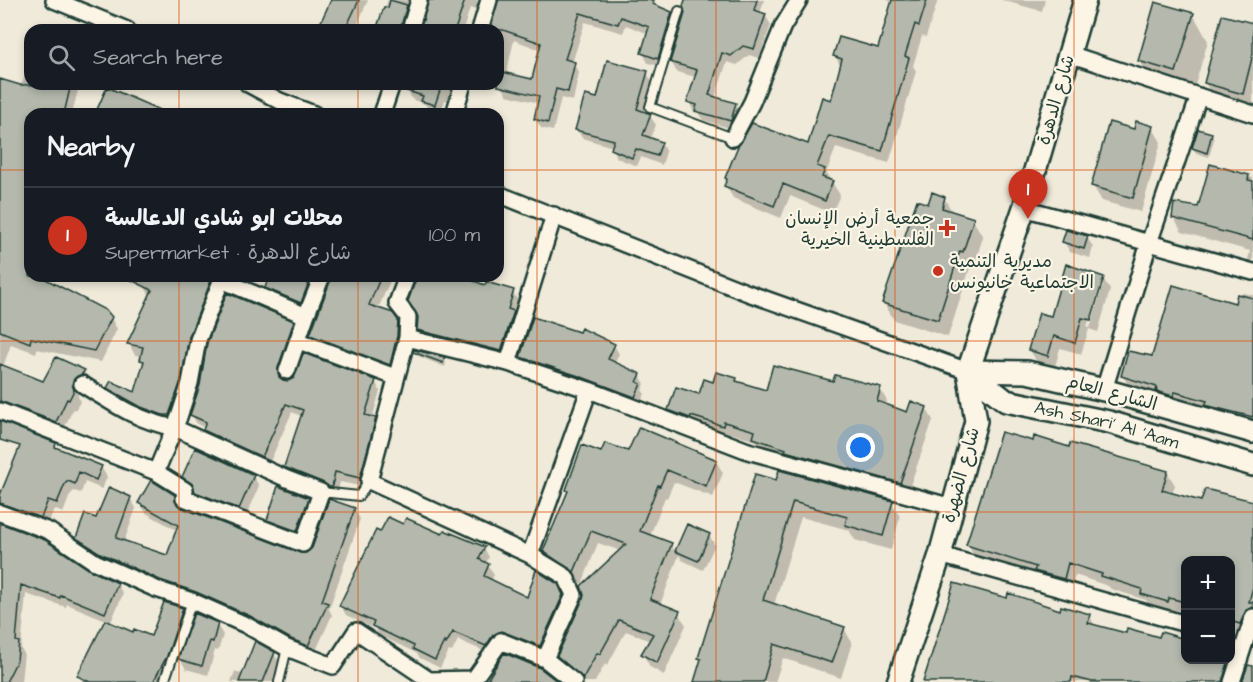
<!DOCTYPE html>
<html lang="en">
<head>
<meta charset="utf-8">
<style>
	:root { --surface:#171b24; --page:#242831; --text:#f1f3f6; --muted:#9ea1a6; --line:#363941; --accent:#c8321e }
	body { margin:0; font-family:"Architects Daughter","Playpen Sans Arabic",sans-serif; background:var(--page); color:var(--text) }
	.controls { position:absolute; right:18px; bottom:18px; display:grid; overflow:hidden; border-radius:12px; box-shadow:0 3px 9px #0003 }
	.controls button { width:54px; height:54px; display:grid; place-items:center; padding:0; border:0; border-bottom:2px solid var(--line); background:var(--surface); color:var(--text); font:30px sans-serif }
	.you { position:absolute; left:861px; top:448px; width:21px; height:21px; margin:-15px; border:4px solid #fff; border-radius:50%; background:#1a73e8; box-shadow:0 0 0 9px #1a73e833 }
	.badge { display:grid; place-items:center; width:39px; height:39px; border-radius:50%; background:var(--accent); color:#fff; font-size:20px; font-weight:700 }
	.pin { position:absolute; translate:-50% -50px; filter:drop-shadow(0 2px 3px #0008) }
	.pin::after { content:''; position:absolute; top:32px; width:21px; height:18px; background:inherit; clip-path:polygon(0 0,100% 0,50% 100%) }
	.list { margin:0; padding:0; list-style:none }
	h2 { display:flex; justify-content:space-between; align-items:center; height:78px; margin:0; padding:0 24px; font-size:26px }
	h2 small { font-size:20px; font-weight:400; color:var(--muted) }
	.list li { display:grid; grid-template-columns:39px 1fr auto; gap:18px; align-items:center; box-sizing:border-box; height:96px; padding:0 24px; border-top:2px solid var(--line) }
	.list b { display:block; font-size:22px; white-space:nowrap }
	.list p { margin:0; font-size:20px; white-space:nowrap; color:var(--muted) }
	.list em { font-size:20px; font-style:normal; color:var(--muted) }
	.icon { flex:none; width:33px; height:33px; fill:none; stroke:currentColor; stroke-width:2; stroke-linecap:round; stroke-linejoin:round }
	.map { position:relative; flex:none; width:1253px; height:682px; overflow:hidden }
	.search { position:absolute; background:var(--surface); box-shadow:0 3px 9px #0003; left:24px; top:24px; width:480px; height:66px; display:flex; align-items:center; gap:15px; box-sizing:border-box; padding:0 21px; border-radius:18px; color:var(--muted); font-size:22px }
	.panel { position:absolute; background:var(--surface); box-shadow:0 3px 9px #0003; left:24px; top:108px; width:480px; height:174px; border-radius:18px }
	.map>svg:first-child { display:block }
	.shadow { fill:#0003; fill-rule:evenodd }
	.building { fill:#b5b9ad; stroke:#1f3d34; stroke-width:1.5 }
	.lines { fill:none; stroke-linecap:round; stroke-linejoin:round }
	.lane-casing { stroke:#1f3d34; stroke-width:12 }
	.street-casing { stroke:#1f3d34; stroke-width:20 }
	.secondary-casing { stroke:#1f3d34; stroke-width:26 }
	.lane { stroke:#fcf5e5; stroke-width:8 }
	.street { stroke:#fcf5e5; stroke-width:15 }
	.secondary { stroke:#fcf5e5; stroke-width:21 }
	.grid { fill:none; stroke:#de580e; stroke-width:1.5; stroke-opacity:0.55 }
	.poi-dot { fill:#c8321e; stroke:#fcf5e5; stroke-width:2 }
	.labels { text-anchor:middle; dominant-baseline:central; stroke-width:4.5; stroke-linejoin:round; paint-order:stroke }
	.street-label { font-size:18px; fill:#1f3d34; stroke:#fcf5e5 }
	.poi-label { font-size:18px; fill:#1f3d34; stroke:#fcf5e5; text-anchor:end }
</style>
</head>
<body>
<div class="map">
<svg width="1253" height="682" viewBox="0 0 1253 682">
	<rect width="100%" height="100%" fill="#efeada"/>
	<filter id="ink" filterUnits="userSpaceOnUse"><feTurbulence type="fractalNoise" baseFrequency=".0167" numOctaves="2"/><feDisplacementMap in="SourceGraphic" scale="12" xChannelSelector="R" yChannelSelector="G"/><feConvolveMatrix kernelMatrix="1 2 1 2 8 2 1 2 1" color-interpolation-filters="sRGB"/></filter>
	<g filter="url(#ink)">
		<!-- shadow -->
		<path class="shadow" d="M333 0H368L355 30H319Z
			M388 0H425L408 30H377Z
			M428 0H491L483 12 470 8 463 30H422Z
			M499 0H637L671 13 677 22 663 67 648 63 643 53 649 34 626 25 623 33 585 22 572 63 579 72 573 101 561 98 553 131 541 128 535 119 539 103 507 95 503 88 485 84H498V30H490ZM514 40 541 50 533 81 506 75ZM507 86 547 96 546 99 507 89Z
			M686 0H764L760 14 765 15 771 25 759 58 749 55 737 65 727 62 715 98 735 105 741 114 736 130 703 120 698 113 694 112 689 102 696 77 677 72 671 62 686 13Z
			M886 0H938L926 37 922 36 913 66 916 71 889 163 836 148 826 173 840 195 832 213 790 196 781 218 733 198 726 186 809 146 832 101 842 68 835 56 879 50 893 2Z
			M1001 0H1045L1042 11Z
			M1193 14 1208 41 1191 99 1155 88 1139 61Z
			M1253 25V112L1248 104 1212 94 1205 83Z
			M28 69H30V84H74L78 90 72 114H30V276H47L46 281 111 318 117 329 101 362 37 349 36 353 11 344 3 367 44 383 84 371 90 382 79 390 78 396 80 402 75 410 73 409 62 433 0 415V81L21 86Z
			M647 73 652 82 643 113 650 116 656 125 650 139 661 143 666 152 662 165 641 157 637 166 617 158 613 147 582 138 577 129 598 100Z
			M403 84H464L455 104 445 100 440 114 429 110 425 104 413 100Z
			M1152 127 1161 142 1141 212 1102 201 1093 186 1135 131Z
			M1211 134 1214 139 1209 157 1196 153 1193 148Z
			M1211 166 1253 178V269L1248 260 1250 251 1182 232 1173 217 1199 208Z
			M944 198 953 213 973 220 983 237 973 269 970 268 948 337 894 320 884 303 928 206Z
			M1087 237 1093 247 1090 258 1070 252 1064 242Z
			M144 276H222L175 426 115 399 109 388 136 394 145 366 141 360 142 356 135 355 129 344 150 296 143 284Z
			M270 276H320L307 313 273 299 267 288Z
			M345 276H392L378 309 397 321 404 333 396 375 318 346 312 335Z
			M417 276H456L486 287 513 292 518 301 514 313 518 321 506 360 424 339 419 330Z
			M1103 278 1110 290 1098 332 1089 329 1081 354 1060 348 1055 367 1037 362 1030 350 1052 318ZM1100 285H1103L1090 328 1087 327Z
			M1243 293 1253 295V429L1131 390 1123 376 1236 305 1242 297Z
			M293 323 298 332 283 381H375L380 391 372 419 375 420 380 429 365 487 340 482 337 496 292 477 286 467 303 417 292 412 268 466 210 440 205 428 197 424 192 415Z
			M614 345 619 354 614 363 640 375 645 384 642 390 645 394 639 405 527 365 522 357Z
			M415 352 444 359 446 363 445 367 418 356Z
			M736 380 738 384 767 392 834 383 880 389 887 401 885 406 908 414 926 408 933 420 907 494 762 450 756 441 730 433 729 437 677 422 670 410 700 396 714 384Z
			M23 444 101 467 107 477 102 489 85 482 81 493 74 491 70 495 63 513 54 509 47 527 0 517V490L3 491Z
			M629 453 716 461 723 473 713 497 674 482 667 498 665 497 650 536 671 545 676 553 688 526 709 535 715 545 703 570 682 560 679 555 660 605 678 613 686 625 664 675 650 667 643 654 650 641 626 631 607 666 605 664 595 682H582L566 669 559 656 621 551 598 543 582 584 552 564 545 551 602 454Z
			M1167 472 1175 485 1172 494 1202 503 1253 504V625L1248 636 1230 631V560H1186V612L1176 610 1175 614 1150 607 1146 600 1111 589 1108 586 1075 575 1071 591 975 558 968 545Z
			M253 476 259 486 245 518 202 501 184 477Z
			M777 482 892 502 900 517 891 550 855 540 849 530 801 517 774 605 844 628 852 643 841 678 783 658 775 682H696L702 661 700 658Z
			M173 496 180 507 304 555 354 509 360 519 329 609 332 615 314 655 167 590 84 548 78 537 97 520 130 498 136 508 124 542 168 556 178 531 146 513 140 503Z
			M308 499 313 509 303 540 274 529 268 519Z
			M0 525 117 584 123 594 110 624 134 634 152 638 182 610 189 621 164 682H83L79 676 106 620 67 604 66 607 26 594 21 649 24 653 21 682H0Z
			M404 526 484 548 489 557 486 563 494 575 491 581 528 599 557 585 568 605 545 655 507 640 491 654 458 640 452 652 449 651 440 668 420 658 416 653 379 635 375 629 346 615 341 606 381 534Z
			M1008 600 1061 612 1089 615 1096 627 1127 635 1160 639 1162 634 1186 640V660L1228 661 1235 674 1233 682H924Z
			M217 625 223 635 218 651 215 650 208 675 186 669 180 659Z
			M274 654 281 665 274 682H231L235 671 243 675Z"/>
		<!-- building -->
		<path class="building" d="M331 0H359L345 30H317Z
			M390 0 407 5 400 30H376L384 7 388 8Z
			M429 0H465L455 30H420Z
			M498 0H654L653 4 672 12 658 59 641 53 649 27 621 17 618 24 580 13 565 59 575 62 568 92 556 89 548 123 534 119 539 96 498 86V71L532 79 541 43 503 30H490Z
			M685 0H757L754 10 766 14 754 49 743 46 731 56 722 53 709 95 736 103 731 121 695 111 697 105 687 102 697 70 670 62 685 13 683 6Z
			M892 0H927L919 26 915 24 905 56 909 58 882 151 829 136 817 166 825 169 822 177 833 181 825 201 783 184 774 206 724 186 727 179 725 178 738 146 752 123 808 144 822 97 831 100 842 59 833 56 839 37 878 48Z
			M1155 2 1194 13 1176 72 1138 61Z
			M1222 15 1253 23V54L1243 94 1204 83Z
			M607 60 648 71 637 109 651 114 643 135 662 142 657 156 636 149 632 158 611 149 614 140 575 130 585 95 597 98Z
			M0 79 20 85 71 84 64 114H30V276H40L107 311 112 317 94 351 31 338 30 343 0 331Z
			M402 84H442L435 105 421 101 423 96 401 89Z
			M107 87 169 114H95Z
			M1136 121 1153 126 1133 198 1091 186 1109 122 1134 129Z
			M1198 129 1212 133 1207 153 1192 148Z
			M1210 164 1249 175 1248 180 1253 181V240L1172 218 1174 203 1198 207Z
			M932 192 945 197 942 208 974 218 963 252 960 251 938 320 882 303 917 200 928 204Z
			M1066 230 1088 236 1084 249 1062 242Z
			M1066 264 1104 277 1091 320 1082 318 1075 343 1054 336 1048 356 1028 350 1039 313 1051 316Z
			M123 276H210L211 281 189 337 181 381 169 415H163L141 407 107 388 111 381 135 392 144 361 140 360 143 347 127 344 152 290Z
			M269 276H293L309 282 301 303 265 288Z
			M332 276H381L369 305 393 313 398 320 397 336 390 365 310 335Z
			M417 276H460L485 285 486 282 514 290 508 309 514 311 501 351 417 330 418 317 408 301Z
			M1173 285 1235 303 1237 294 1253 298V417L1205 405 1207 401 1175 392 1173 396 1156 391 1157 387 1121 376 1128 351 1152 356Z
			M227 293 294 321 278 368 279 377 283 380 288 381 294 378 303 353 376 380 365 415 376 418 360 478 335 472 332 487H329L324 483 284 467 303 410 286 404 262 457 203 430 206 422 190 415 200 385 207 343Z
			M533 317 579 332 581 328 615 344 608 359 641 374 637 382 641 384 635 397 579 376 520 357Z
			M414 350 445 357 443 363 413 352Z
			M56 357 85 370 82 374 74 379 72 384 74 390 69 400 67 399 56 422 0 401V364L43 381Z
			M773 365 833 381 835 375 881 387 877 401 907 412 911 401 927 407 900 483 785 451 786 449 753 438 755 431 724 422 723 426 691 416 690 418 668 410 676 387 699 394 704 379 713 382 716 372 737 378 736 381 766 390Z
			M0 421 56 443 55 447 102 466 96 480 79 472 75 484 68 481 65 484 57 503 48 500 41 518 0 503V495L20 446 0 440Z
			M639 427 717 460 706 486 667 470 660 486 658 485 640 531 672 543 650 599 680 611 657 663 641 654 653 634 619 620 600 654 597 653 583 678 557 656 583 599 584 595 581 586 626 544 591 531 574 572 543 551 568 491 566 490 582 445 601 452 605 443 628 451Z
			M1001 432 1033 441 1034 436 1069 447 1070 443 1168 471 1162 490 1201 501 1205 489 1253 501V587L1249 602H1253V608L1246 610 1240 624 1230 621V561H1185V602L1169 598 1168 602 1141 594 1142 589 1101 576 1102 574 1068 563 1064 579 1034 571 1036 567 966 545Z
			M195 448 254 475 239 509 195 492 193 485 182 477Z
			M779 470 893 501 883 536 845 525 847 517 793 502 763 600 845 627 832 663 774 644 763 682H694L701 659 698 658 755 474 776 480Z
			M151 480 175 495V501L180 507 300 553H305L312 548 329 499 355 508 322 601 328 603 308 646 291 639 250 616 196 592 160 580 100 553 76 538 85 514 96 518 109 487 131 497 116 538 167 555 178 525 138 503Z
			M278 486 309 498 297 531 267 520Z
			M388 517 403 524 406 518 442 534 444 530 485 547 479 559 489 564 484 576 527 597 536 570 558 584 563 595 540 646 501 631 493 635 486 646 453 632 446 644 444 642 435 660 413 649 414 646 372 626 374 622 339 606 376 530 380 532Z
			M0 523 45 540 90 570 118 583 105 613 61 595 60 598 21 585 16 641 19 642 17 660 6 682H0Z
			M687 524 710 534 698 561 675 551Z
			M954 583 1007 598 1008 593 1060 610 1061 606 1090 614 1088 623 1126 633 1127 628 1159 637 1161 632 1185 639V660H1229L1222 682H1092L1072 677 1071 682H923Z
			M164 602 183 608 167 656 153 682H90L77 676 105 620 133 632 134 629 151 636Z
			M194 613 218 623 213 642 210 641 202 666 178 659Z
			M255 641 275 652 263 682H239Z
			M504 653 540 668 558 682H486Z
			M1248 665 1253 666V682H1242Z"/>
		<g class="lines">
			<defs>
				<path id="lane" d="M679 11 650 107 733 138
					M321 492 359 496 369 481
					M164 682 192 601
					M279 682 287 648"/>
				<path id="street" d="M54 0 127 30
					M410 30 419 0
					M480 30 489 0
					M1069 54 1253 114
					M248 84 280 101 314 114
					M382 114 392 84
					M454 114 463 84
					M733 138 752 102 783 26 799 0
					M498 194 748 293 968 371
					M1024 208 1253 272
					M407 276 397 303 408 317 407 338 369 481 530 555 566 577 574 595 545 659 574 682
					M222 280 306 316 287 371
					M306 316 322 276
					M407 338 508 363 589 390 748 451 952 507
					M299 341 395 377
					M508 363 554 215
					M1104 390 1149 243 1199 96
					M0 411 156 472 185 490 184 498 303 544 321 492 287 479 175 428C136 420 114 404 82 384
					M156 472 179 417 190 383 198 340 223 276
					M0 513 49 531 95 562 156 589 192 601 246 625 287 648 333 666 356 631 429 680 474 679 501 641 545 659
					M530 555 589 390
					M940 555 1186 624
					M1232 682 1253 617"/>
				<g id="secondary">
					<path id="s1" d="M968 371 1006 401 1109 422 1253 465"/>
					<path d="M968 371 1027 372 1104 390 1253 432"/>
					<path d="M898 682 940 555 976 421 968 371 1024 208 1085 0"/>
				</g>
			</defs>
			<!-- lane casing -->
			<use href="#lane" class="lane-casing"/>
			<!-- street casing -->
			<use href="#street" class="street-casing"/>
			<!-- secondary casing -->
			<use href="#secondary" class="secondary-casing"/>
			<!-- lane -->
			<use href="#lane" class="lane"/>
			<!-- street -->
			<use href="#street" class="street"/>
			<!-- secondary -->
			<use href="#secondary" class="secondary"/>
		</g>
	</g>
	<!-- grid -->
	<path class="grid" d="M179 0V30M358 0V30M537 0V682M716 0V682M895 0V682M1074 0V682M179 84V114M358 84V114M0 170H30M498 170H1253M179 276V682M358 276V682M0 341H1253M0 512H1253"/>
	<!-- markers -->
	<g class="poi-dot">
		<path d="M944 219h6v6h6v6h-6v6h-6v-6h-6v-6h6z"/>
		<circle cx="938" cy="271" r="6"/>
	</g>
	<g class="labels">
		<!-- street labels -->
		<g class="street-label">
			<text transform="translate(1056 100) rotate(-74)">شارع الدهرة</text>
			<text transform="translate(1112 393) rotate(15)">الشارع العام</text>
			<text stroke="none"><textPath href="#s1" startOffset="152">Ash Shari' Al 'Aam</textPath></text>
			<text transform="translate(961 475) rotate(-75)">شارع الضهرة</text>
		</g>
		<!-- poi labels -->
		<g class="poi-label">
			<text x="934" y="218">جمعية أرض الإنسان<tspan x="934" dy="21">الفلسطينية الخيرية</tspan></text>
			<text x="950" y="261" text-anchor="start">مديرية التنمية<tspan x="950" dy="21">الاجتماعية خانيونس</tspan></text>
		</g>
	</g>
</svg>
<div class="controls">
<button>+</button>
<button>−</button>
</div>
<div class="you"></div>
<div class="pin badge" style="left:1028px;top:219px">1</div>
<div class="search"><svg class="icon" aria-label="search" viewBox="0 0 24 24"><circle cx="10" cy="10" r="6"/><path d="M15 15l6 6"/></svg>Search here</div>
<section class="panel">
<h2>Nearby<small></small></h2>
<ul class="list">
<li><span class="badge">1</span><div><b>محلات ابو شادي الدعالسة</b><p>Supermarket · شارع الدهرة</p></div><em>100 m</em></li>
</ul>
</section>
</div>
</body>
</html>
